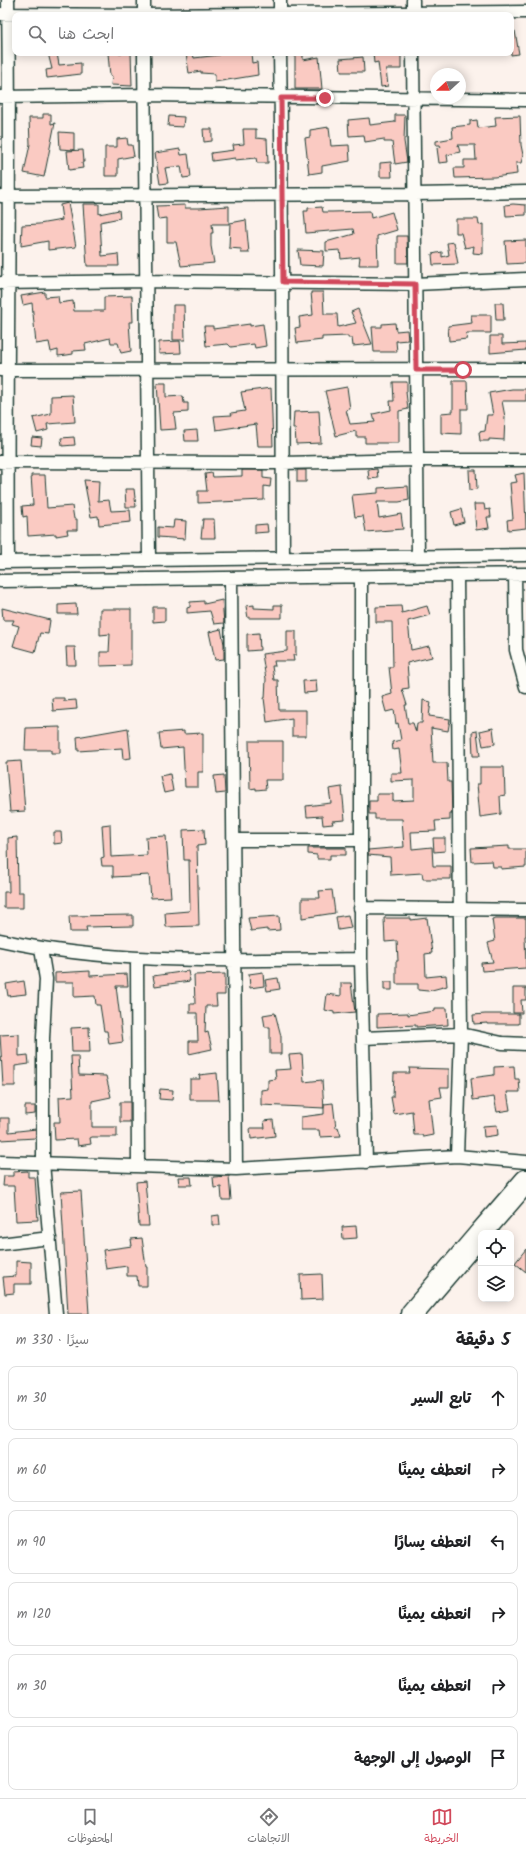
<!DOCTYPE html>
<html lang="ar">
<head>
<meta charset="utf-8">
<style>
	:root { --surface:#fff; --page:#f6f6f6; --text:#202124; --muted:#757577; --line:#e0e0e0; --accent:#d1495b }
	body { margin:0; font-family:Kalam,"Playpen Sans Arabic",sans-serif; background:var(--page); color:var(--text); direction:rtl }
	.controls { position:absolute; right:12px; bottom:12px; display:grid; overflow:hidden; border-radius:8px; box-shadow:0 2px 10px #0003 }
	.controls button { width:36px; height:36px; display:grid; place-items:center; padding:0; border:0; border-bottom:1px solid var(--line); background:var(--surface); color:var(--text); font:20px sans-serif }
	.compass { position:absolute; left:430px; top:68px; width:36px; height:36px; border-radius:50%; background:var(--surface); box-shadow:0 2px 10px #0003; rotate:249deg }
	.stop { position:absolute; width:12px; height:12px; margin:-9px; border:3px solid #d1495b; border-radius:50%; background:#fff }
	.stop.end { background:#d1495b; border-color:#fff; box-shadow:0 1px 4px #0008 }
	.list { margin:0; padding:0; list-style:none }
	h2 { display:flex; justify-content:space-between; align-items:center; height:52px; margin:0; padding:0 16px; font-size:17px }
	h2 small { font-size:13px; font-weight:400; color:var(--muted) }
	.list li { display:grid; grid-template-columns:26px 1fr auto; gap:12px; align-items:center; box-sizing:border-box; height:64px; margin:0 8px 8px; padding:0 8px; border:1px solid var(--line); border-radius:8px }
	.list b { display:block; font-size:15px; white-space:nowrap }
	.list em { font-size:13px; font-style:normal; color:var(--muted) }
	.icon { flex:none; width:22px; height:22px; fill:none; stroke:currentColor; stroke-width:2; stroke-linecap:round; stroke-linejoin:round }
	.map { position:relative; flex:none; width:526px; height:1314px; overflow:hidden; direction:ltr }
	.search { position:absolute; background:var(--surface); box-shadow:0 2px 10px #0003; left:12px; right:12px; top:12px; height:44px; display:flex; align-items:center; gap:10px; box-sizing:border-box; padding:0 14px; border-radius:8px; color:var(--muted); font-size:15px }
	.sheet { height:484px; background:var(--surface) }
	nav { display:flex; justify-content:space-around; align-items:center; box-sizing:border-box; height:56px; border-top:1px solid var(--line); background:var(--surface); font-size:11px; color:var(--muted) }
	nav a { display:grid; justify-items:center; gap:2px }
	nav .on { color:var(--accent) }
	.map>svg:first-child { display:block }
	.building { fill:#facac2; stroke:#1f3d34 }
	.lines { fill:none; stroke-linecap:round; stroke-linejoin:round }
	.street-casing { stroke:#1f3d34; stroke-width:15 }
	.highway-casing { stroke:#1f3d34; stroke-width:25 }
	.street { stroke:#fdfcf7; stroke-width:12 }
	.highway { stroke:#fdfcf7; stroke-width:22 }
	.route { stroke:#d1495b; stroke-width:5 }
</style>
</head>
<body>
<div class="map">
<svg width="526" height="1314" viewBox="0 0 526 1314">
	<rect width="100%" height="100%" fill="#fcf2ec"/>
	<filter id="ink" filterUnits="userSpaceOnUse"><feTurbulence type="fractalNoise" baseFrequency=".025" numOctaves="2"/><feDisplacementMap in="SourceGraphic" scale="8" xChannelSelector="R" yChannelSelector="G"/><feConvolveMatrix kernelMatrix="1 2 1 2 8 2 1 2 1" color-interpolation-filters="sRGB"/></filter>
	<g filter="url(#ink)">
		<!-- building -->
		<path class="building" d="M511 31H515L519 54 511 55Z
			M48 53H57L59 65 81 63V74L47 78 46 70 52 69Z
			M108 53H131L132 86 111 85 112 76H110Z
			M186 53H193L194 58 220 55V53H251L252 63 257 62 258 75 215 82V74L201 73V71L189 73Z
			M373 53H401V69H386L388 86 381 87 378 62 374 63Z
			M295 54H303V60L319 57 322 89H295Z
			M363 57 364 72H341L340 59Z
			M43 114H51V124L55 123 44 177 24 173 30 144 29 118H43Z
			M395 115H405L404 141 407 162 395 164 392 142H384V139L365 142 364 135 349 136 348 120 369 118 370 125 395 122Z
			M169 116 184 117 183 127 168 126Z
			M520 116 521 145 523 155 521 163H516L517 174 494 177 455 178 454 168H464V160H476L475 145H458L460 152 447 155 448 162 439 163 437 148 441 147 440 145H436V141L453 138 452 127 470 125V121L477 120 478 128 496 126 495 117Z
			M329 127 331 146 349 145 350 161 322 166V172L309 174 305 138 310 137V130Z
			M203 129H212V141L204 142Z
			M243 129H256V138L267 139 268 163H257L256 158 235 160V158L212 161 211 153 234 150 233 145 244 144Z
			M59 132 74 133V150L60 149Z
			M127 138 128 145H132L134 156 118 159V176H105V147H117V139Z
			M180 149 181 155 188 154 191 177 183 178 181 166 165 168 168 183 160 184 155 153Z
			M83 150 84 162H82L83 168 69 170 67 151Z
			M391 162 392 177H380V163Z
			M68 203 76 247 48 250V241L21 246 22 225 39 224 62 220 60 205Z
			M83 204H99V214L119 210 120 218 100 222 102 256 118 254 119 266H87Z
			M513 204 526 205V215L506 216 505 205Z
			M185 205V208H199L229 206V224H212L213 233H211V246L214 263 181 266 176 242H167V218L158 219 156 206Z
			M322 207 323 212H332L370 211 371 218 392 212 397 230 377 236 378 265H359L360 257 341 259 340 250 326 251V242L354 234 353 229 306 233 304 211H308V208Z
			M456 219H478L479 225 483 224V254L473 253 474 246 465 248 461 233H456Z
			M246 220 249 253H241V249L229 248 230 223Z
			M397 236H407L408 263H397Z
			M526 240V263L507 264 505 241Z
			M454 242 458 264 433 265 432 254 442 252V257L449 255 447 243Z
			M298 250 324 251 323 266 300 265Z
			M45 292V297L58 296 59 303 73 301 74 311H104V297L132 296 133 322H129L131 351 121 353 118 343H111L110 338 85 344 86 350 73 351V354L67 355 58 356V350L51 352 49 342 36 344 32 303 23 305 21 296Z
			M311 292H323L324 314H337L338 327 356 323 351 312 358 309 372 344 353 346 352 338H348V336L322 337V340L297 343 295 328 300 327 299 317 313 315Z
			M495 303H503L504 320H496Z
			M173 305H184L185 340H173Z
			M471 315H491V333H466L467 339 449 341 448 326 472 323Z
			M395 323 396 331 407 330 408 340 396 341 397 352H374L372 327H382V324Z
			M250 324V326L263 324 266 346 255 348 254 344 231 347 228 344 206 346 204 326H213V329Z
			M490 336H502V344L526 343V350L490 353Z
			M180 341 181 353 159 354V342Z
			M453 381H467L468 409H461V434L441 433V413L453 412Z
			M393 382H407V392H406L408 409 399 411V443H365V437H356V431L336 436 325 391 347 387 350 409 346 410 350 424 375 422 373 414 391 410 390 401H394Z
			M157 383H166V397L183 396 184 403H188V412L174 413 176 429 160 430Z
			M271 388 273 446H258L256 424 216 430 214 416 232 415 231 413 245 411 241 392Z
			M512 389H526V401H502L505 417 504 440 489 439V441H480L479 432 485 431 487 415H493L489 393Z
			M73 395 75 422 47 424 48 430 37 433 33 418 51 414V396Z
			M319 411 321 443 296 444 295 428H293L294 412Z
			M197 430 198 441H185L184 431Z
			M32 437 42 438 41 446 31 445Z
			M74 437 75 445 62 446 61 438Z
			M377 469 378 478 369 479 368 470Z
			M242 470H263V478L271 479 270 487 264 486V500L198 503V491H207L205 474 212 473 213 477 242 476Z
			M297 470H306V482H297Z
			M469 470H476L477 489 470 490Z
			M524 473 526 528 508 530 507 520 513 519 510 483 517 482 515 475Z
			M31 475H45L47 508 72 506 74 519H77V530H67L68 534 56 536V534L28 536 27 516 23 517 22 506 33 505Z
			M84 480 99 481 98 501 109 500 111 511 130 510 131 522 99 525 98 516 91 517Z
			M408 486 409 500 399 502H377L379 518 401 514 403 529 366 532 363 516 355 517 352 495 378 493V488Z
			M125 489H134L136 507H126Z
			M474 504H484L485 510 490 509 491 517H487L489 528 476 530Z
			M461 509 464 522 454 525 451 512Z
			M203 519H214L215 538H201Z
			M174 520 186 521 185 539 158 537V527L173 528Z
			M267 524 268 532 255 533V525Z
			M222 600 224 623 214 624 210 611 187 613V608L190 607V602L204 601V604Z
			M76 604 77 614H58V605Z
			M254 605V608L274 609V605H282V618H248L246 606Z
			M401 606 402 613 427 606 430 615 408 621 411 650 429 646 432 657 407 663 409 688 402 689 407 705H405L408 723H413L416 732 417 723H422L423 700 431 702 429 716 450 719 448 731 431 728 433 763H447L448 782H451L452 814H450V820L435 821 436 831 411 832 412 849 432 847 433 866H451V879H423L422 873 391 875 390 857 368 855V850L404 847 402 819H375V814H369V801H377V794H393V801L414 800V780L391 781V773H402L399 749 393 750 392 742 401 740 398 723 396 724 394 710 386 712 382 697 392 694 389 667H393L392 622H376V607Z
			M153 607H165V621L153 622Z
			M2 608 50 620 48 634 40 633 35 652 13 646 19 626 12 624 14 620H3Z
			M100 609H131V665L100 666V652H109L110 634 100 635Z
			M221 629 224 644V659L215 660 209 632Z
			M287 631H296V655H293L294 661H274L275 666H272L274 680H278L279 710H306V736H292V718L267 722 264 698H265L266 679 262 654 287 651Z
			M259 633 260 650 247 651V634Z
			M66 647H75L76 665H67Z
			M316 680 317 692 304 693 303 681Z
			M52 698H64V701L76 700 77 709 53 711Z
			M60 727V753H51V750H25L26 728Z
			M128 728 131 758 123 759 122 748 78 751 77 737Z
			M493 728 495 744 483 746 480 731Z
			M184 731V734L203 733V772H198V787H185L183 747 161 749 159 733Z
			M477 731 480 756H473L472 732Z
			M249 741H283V780H265L266 789 256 790V788L250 789Z
			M21 761 25 811 10 812 6 762Z
			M480 767H504L505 795 500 796 501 814 480 817 477 784H480Z
			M170 774 173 791 164 793 160 776Z
			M224 775 225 793 216 794 214 776Z
			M342 787 345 820 332 821 333 824 323 825 322 816 307 817 306 806 331 803 329 789Z
			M110 824 111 857 147 855 146 837 166 836 171 897 151 898 149 875 113 877V866H102L101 858 104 857 102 825Z
			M204 829 205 845 197 846 199 926 166 927 165 913 189 911 190 909 189 860H184L183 830Z
			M54 832H61L62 843 54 844Z
			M17 837 18 892H23V908H4V892H9L8 838Z
			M433 838H445V851L434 852Z
			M509 846V849H526V867L501 869V867H493L492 861 472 862 471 848Z
			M308 848H346V855H330V859H317V855L308 854Z
			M332 890 335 913 302 918V898H320L319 891Z
			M133 915V926L86 927 87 932H70L69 916Z
			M348 915 351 928 338 930 336 917Z
			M279 916 280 930 267 931V929L251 931 248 918Z
			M384 918H411V920L427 918 432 953 425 954 426 977 446 975 447 986 428 991 418 990V984H396V961H398L397 941 385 942Z
			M496 918H526V936H525L526 968 482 971 481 963 493 962 488 943 495 941 492 919Z
			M90 971V976L127 974 128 986H116L123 1042 109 1044 107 1031H104L100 1005H96L95 996 74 997V982H55V973Z
			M188 971 190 981 155 986 153 976Z
			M263 972 264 986 250 988 249 974Z
			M225 974V995H216L217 1006H206L205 1033 208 1032 212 1049 189 1054V1041H198L197 1013H190V1004H195L194 975Z
			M278 978 280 989 267 991 265 980Z
			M24 981 26 994 8 996 6 984Z
			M384 982H392V990H384Z
			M341 983H351L355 1012 334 1014V1012L325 1010 327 994 341 996Z
			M513 988H526V1000H521L522 1013H513Z
			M435 1008H447L448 1025 416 1027V1025L377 1027V1014L408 1013V1015L435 1011Z
			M275 1013 281 1036V1054H270V1027H265L263 1015Z
			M485 1014H519V1024H487V1023L474 1024 473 1015Z
			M89 1027 90 1052H72L71 1028Z
			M19 1034V1056L28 1055 29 1064 15 1066V1086H3L0 1035Z
			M302 1054 304 1082 322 1080 324 1108 261 1105V1090L268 1089V1080L276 1079 275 1070 291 1069 289 1055Z
			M71 1056H78L79 1075 106 1076 111 1097 92 1101V1127H117V1137H92L90 1138 91 1144 78 1146 77 1139 55 1140 54 1122H60L59 1097 73 1096Z
			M514 1066 515 1079H519L520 1092H507L510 1110 497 1112 494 1097 473 1100 471 1078 494 1075V1067Z
			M409 1068 449 1069V1087H440L442 1097 429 1099 433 1135 423 1137 422 1135H414L412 1111 394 1114 391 1097H393L394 1073H410Z
			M217 1073 219 1100H190V1079H200L199 1075Z
			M160 1089 173 1090 172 1100 159 1099Z
			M120 1102H130V1122H120Z
			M333 1103 336 1128 338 1127 341 1136 320 1137 319 1130H301V1117L324 1114V1104Z
			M25 1106H35V1114L25 1115Z
			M0 1118H9V1132L36 1129V1138L0 1140Z
			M273 1120 275 1136 251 1139 250 1128H265L264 1121Z
			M497 1125 498 1135 484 1137 483 1126Z
			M28 1171V1177H35L38 1220 16 1221 14 1186H3L4 1176H13V1172Z
			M229 1176 231 1200H222L221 1187 214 1188 213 1177Z
			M178 1177H191L192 1185H179Z
			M145 1181 149 1226H139L136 1182Z
			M81 1191 89 1314H68L61 1192Z
			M219 1215 220 1225H212V1216Z
			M356 1226 357 1238 343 1239 342 1227Z
			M142 1238 146 1267H147V1286H138L137 1276H127V1266L106 1269 103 1250 132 1246 131 1239Z
			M526 1249V1272L515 1263Z
			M16 1261 31 1262V1284H14V1293L5 1294 3 1277 16 1276Z
			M322 1274 323 1299 301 1300 300 1275Z"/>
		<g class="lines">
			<defs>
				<path id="street" d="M144 0V15
					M413 0V15
					M1 14 144 15 526 12
					M280 15V0
					M144 53 149 560
					M280 53C283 221 282 390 283 558
					M413 53 418 556
					M0 97 145 95 526 100
					M1 196 415 194 526 192
					M1 283 147 281 415 284 526 279
					M0 370 526 369
					M0 462 282 463 417 460H526
					M0 562 526 555
					M8 562C6 374 11 187 8 0
					M515 574 516 650 526 687
					M361 577V959L366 1162
					M231 579 236 1169
					M0 581 526 574
					M234 840H360
					M360 908 526 910
					M0 940C119 966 239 960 361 959
					M41 949 46 979 43 1038V1163L56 1314
					M137 959 138 1166
					M363 1038 461 1034 502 1043 526 1044
					M457 1156 461 1034 457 575
					M0 1162 236 1169 457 1156 526 1162
					M0 1244 50 1238"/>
				<path id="highway" d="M481 1233 526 1181
					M412 1314 481 1233"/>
			</defs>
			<!-- street casing -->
			<use href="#street" class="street-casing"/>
			<!-- highway casing -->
			<use href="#highway" class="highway-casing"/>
			<!-- street -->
			<use href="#street" class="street"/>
			<!-- highway -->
			<use href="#highway" class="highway"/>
		</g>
	</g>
	<g class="lines" filter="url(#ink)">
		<!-- route -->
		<path class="route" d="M325 98H281L283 282 415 284 416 370H463"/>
	</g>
</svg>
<div class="controls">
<button><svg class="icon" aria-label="locate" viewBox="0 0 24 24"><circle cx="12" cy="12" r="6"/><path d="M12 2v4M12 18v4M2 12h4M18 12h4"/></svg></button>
<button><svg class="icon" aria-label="layers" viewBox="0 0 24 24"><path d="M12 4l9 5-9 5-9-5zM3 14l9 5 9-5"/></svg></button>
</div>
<svg class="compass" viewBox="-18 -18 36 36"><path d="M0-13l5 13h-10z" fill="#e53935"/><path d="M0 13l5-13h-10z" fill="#757577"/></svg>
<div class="stop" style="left:463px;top:370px"></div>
<div class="stop end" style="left:325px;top:98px"></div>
<div class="search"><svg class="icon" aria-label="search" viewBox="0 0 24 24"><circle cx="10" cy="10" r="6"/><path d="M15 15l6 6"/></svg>ابحث هنا</div>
</div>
<section class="sheet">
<h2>5 دقيقة<small>سيرًا · 330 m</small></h2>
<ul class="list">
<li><svg class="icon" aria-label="ahead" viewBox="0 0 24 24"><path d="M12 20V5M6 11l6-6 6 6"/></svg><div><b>تابع السير</b></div><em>30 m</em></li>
<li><svg class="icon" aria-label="right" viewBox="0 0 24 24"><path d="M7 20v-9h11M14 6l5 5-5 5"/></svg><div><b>انعطف يمينًا</b></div><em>60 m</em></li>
<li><svg class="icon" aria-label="left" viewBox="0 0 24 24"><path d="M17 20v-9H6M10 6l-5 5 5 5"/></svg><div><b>انعطف يسارًا</b></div><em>90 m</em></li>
<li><svg class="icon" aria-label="right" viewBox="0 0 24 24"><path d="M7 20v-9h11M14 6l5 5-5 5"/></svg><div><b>انعطف يمينًا</b></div><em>120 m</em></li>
<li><svg class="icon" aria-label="right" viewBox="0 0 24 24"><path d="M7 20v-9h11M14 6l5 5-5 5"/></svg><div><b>انعطف يمينًا</b></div><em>30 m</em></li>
<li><svg class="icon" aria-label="arrive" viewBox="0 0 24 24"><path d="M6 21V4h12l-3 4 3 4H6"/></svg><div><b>الوصول إلى الوجهة</b></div></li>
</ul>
</section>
<nav>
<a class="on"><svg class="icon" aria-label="map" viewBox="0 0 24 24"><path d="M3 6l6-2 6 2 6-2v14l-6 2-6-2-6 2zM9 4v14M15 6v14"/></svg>الخريطة</a>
<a><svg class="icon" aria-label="directions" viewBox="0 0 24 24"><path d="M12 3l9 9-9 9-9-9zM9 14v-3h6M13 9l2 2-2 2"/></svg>الاتجاهات</a>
<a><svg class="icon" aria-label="saved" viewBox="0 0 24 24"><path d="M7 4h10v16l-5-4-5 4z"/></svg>المحفوظات</a>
</nav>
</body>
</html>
